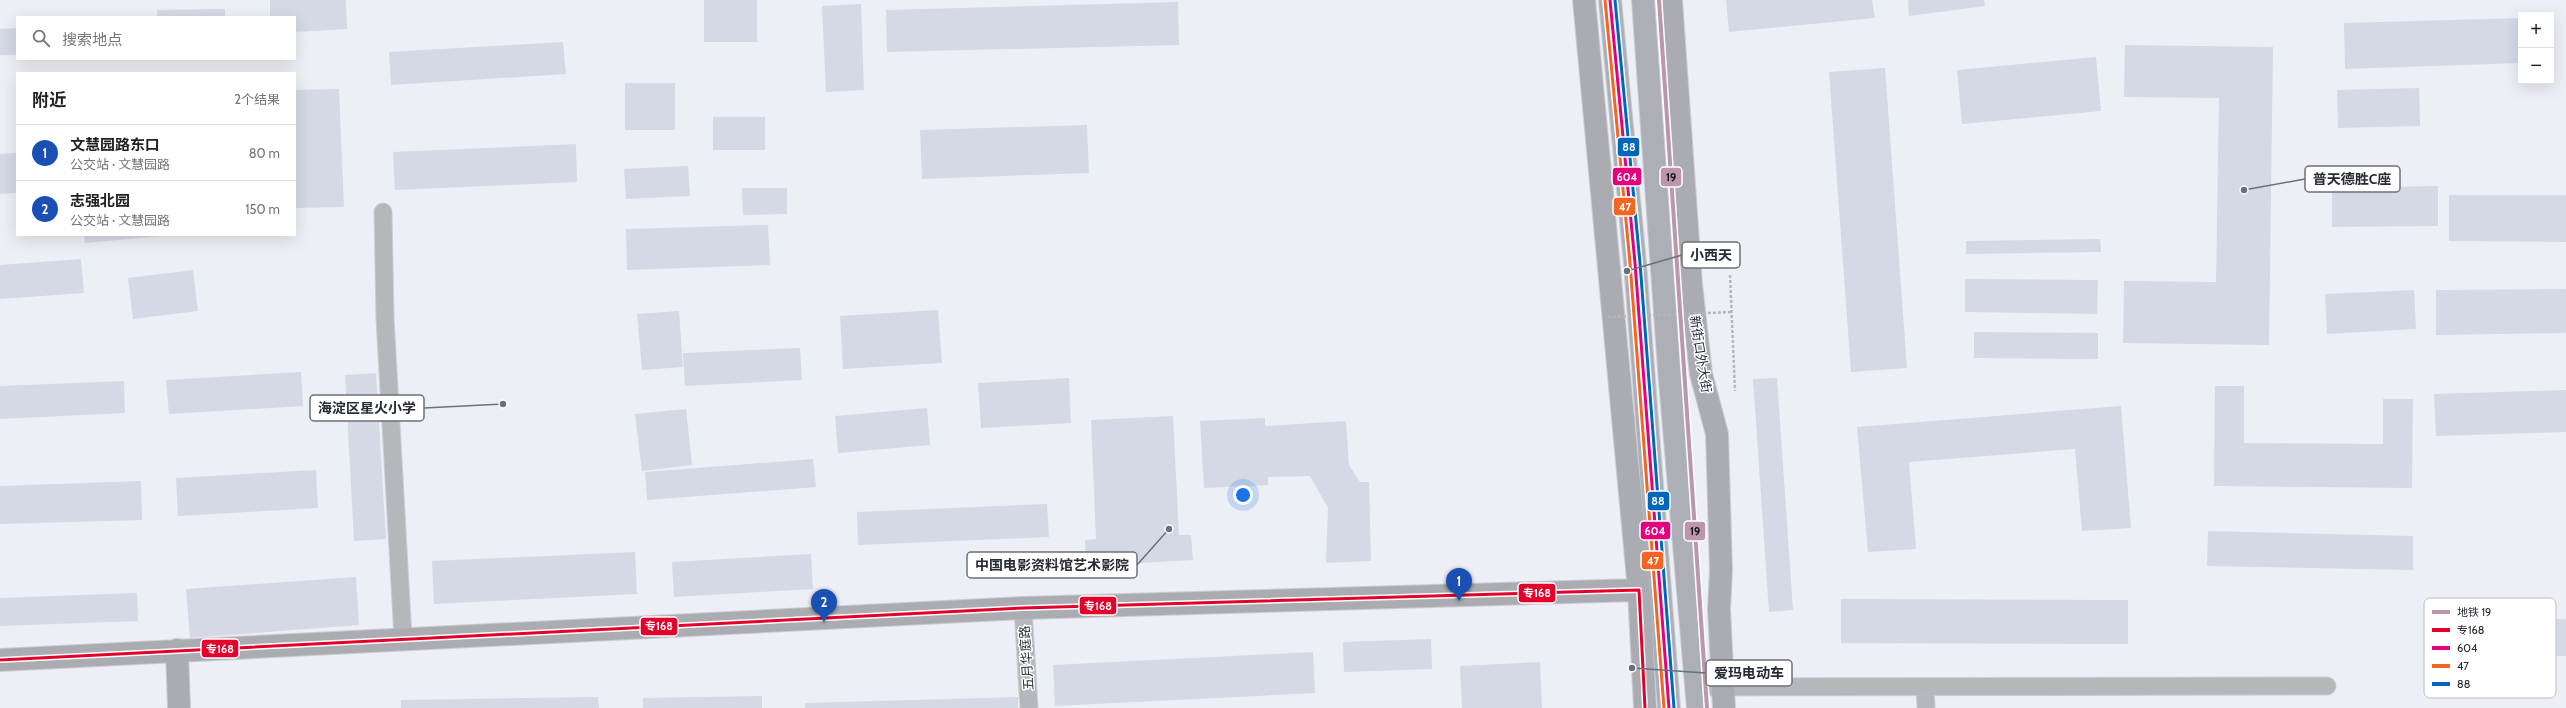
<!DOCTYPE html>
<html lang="zh">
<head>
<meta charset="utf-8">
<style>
	:root { --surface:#fff; --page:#f2f2f2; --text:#202124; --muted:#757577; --line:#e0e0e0; --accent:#6c7079 }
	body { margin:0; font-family:Cabin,"Noto Sans SC",sans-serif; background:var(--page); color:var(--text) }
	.controls { position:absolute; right:12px; top:12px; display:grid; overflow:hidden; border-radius:0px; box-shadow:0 4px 16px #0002 }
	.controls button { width:36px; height:36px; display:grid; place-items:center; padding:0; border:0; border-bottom:1px solid var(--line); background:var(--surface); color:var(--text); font:20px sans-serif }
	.you { position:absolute; left:1243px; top:495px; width:14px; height:14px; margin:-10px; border:3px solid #fff; border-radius:50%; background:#1a73e8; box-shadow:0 0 0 6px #1a73e833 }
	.badge { display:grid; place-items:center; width:26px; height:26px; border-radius:50%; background:var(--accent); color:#fff; font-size:13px; font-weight:700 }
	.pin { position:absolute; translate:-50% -33px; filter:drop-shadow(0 1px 2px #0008) }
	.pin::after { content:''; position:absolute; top:21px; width:14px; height:12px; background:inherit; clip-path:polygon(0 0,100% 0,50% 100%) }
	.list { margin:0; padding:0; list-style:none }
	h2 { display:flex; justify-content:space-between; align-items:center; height:52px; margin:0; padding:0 16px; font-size:17px }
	h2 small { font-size:13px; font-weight:400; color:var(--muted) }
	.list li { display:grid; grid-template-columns:26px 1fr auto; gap:12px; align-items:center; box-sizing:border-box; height:56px; padding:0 16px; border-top:1px solid var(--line) }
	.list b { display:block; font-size:15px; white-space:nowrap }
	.list p { margin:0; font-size:13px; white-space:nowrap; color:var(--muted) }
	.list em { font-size:13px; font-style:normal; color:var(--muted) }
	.icon { flex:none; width:22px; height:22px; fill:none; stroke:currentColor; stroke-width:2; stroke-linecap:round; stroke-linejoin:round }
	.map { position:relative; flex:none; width:2566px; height:708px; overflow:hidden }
	.search { position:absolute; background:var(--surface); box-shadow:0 4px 16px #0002; left:16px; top:16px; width:280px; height:44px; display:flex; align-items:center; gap:10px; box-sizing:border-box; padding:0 14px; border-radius:0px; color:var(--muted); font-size:15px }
	.panel { position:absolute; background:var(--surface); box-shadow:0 4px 16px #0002; left:16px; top:72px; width:280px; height:164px; border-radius:0px }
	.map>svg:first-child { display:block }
	.building { fill:#d4d9e5 }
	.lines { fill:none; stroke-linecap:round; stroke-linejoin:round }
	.street-casing { stroke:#cacdd3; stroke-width:19 }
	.secondary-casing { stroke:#cacdd3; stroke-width:24 }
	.primary-casing { stroke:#cacdd3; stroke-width:24 }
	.path { stroke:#b5b6ba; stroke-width:2.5; stroke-dasharray:3 2; stroke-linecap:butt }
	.street { stroke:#b5b7bb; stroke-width:17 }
	.secondary { stroke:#aaacb1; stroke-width:22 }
	.primary { stroke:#acafb5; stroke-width:22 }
	.path-bridge { stroke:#b5b6ba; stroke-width:2.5; stroke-dasharray:3 2; stroke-linecap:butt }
	.bus-1-casing { stroke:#fff; stroke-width:6 }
	.bus-2-casing { stroke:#fff; stroke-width:6 }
	.bus-3-casing { stroke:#fff; stroke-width:6 }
	.bus-4-casing { stroke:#fff; stroke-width:6 }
	.bus-1 { stroke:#e4002b; stroke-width:3 }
	.bus-2 { stroke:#e5007d; stroke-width:3 }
	.bus-3 { stroke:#f26522; stroke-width:3 }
	.bus-4 { stroke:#0065bd; stroke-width:3 }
	.metro-1-casing { stroke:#fff; stroke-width:7 }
	.metro-1 { stroke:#bc97ac; stroke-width:4 }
	.labels { text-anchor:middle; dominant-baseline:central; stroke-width:3; stroke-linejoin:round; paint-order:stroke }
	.street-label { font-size:13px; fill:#262b36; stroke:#fff }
	.key { fill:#fff; stroke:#bebfc3; stroke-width:1 }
	.key-label { font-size:11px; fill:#262b36 }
	.leader { fill:none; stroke:#6c7079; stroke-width:1.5 }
	.callout-dot { fill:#6c7079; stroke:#fff; stroke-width:1.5 }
	.callout { fill:#fff; stroke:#6c7079; stroke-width:1.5 }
	.callout-label { font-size:14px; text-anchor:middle; font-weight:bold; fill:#262b36 }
	.line-badge { stroke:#fff; stroke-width:1.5 }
	.badge-label { font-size:11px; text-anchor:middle; font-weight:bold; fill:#fff }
	.pale-badge-label { font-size:11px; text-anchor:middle; font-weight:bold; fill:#111 }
</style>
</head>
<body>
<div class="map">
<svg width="2566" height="708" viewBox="0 0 2566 708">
	<rect width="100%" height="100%" fill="#edeff6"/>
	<!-- building -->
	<path class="building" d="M270 0H346L347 29 295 32V17H270Z
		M704 0H757V42H704Z
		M1726 0H1872L1875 18 1729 32Z
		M1908 0H1984L1985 6 1909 16Z
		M1178 2 1179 45 887 52 886 10Z
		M861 4 864 90 826 92 822 6Z
		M225 9V17H157V10Z
		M2521 18V63L2345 69 2344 23Z
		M17 28V55H0V29Z
		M563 42 566 74 391 85 389 52Z
		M2125 45 2273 47 2269 345 2123 343 2124 281 2216 282 2219 98 2124 97Z
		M2096 57 2101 111 1962 124 1957 70Z
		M1885 68 1907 368 1851 372 1829 72Z
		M625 83H675V130H625Z
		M2419 88 2420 126 2338 128 2337 90Z
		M339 89 344 207 295 208V90Z
		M713 117H765V150H713Z
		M1087 125 1089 173 922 179 920 130Z
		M576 144 577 182 395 190 393 152Z
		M17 153V193L0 194V154Z
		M688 166 690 196 626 199 624 169Z
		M2438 186V226L2332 227V188Z
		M742 188H787V214L743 215Z
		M2449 195H2566V242L2449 241Z
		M768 225 770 265 627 270 626 229Z
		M84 235H163V236L85 243Z
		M2100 239 2101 252 1966 254V241Z
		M81 259 84 293 0 299V265Z
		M193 270 198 311 133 319 128 278Z
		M1965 279 2098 280 2097 314 1965 312Z
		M2566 289V333L2436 335V290Z
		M2414 290 2416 329 2327 334 2325 294Z
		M938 310 942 363 843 369 840 316Z
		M679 311 683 367 642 370 637 314Z
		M1974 332 2098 333V359L1974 358Z
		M800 348 802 380 685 386 683 353Z
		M301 372 303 406 169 414 166 380Z
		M376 373 386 539 354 541 345 375Z
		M1069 378 1071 423 981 428 978 383Z
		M1777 378 1793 610 1769 612 1753 379Z
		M124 381 125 413 0 419V386Z
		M2215 386H2244V443L2383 444V399H2413L2412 488 2214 486Z
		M2566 390V432L2436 436 2434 394Z
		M2121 406 2131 528 2082 531 2075 449 1909 462 1916 549 1868 552 1857 427Z
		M927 408 930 445 838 453 835 416Z
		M686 409 692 465 642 471 635 414Z
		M1173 416 1179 535H1191L1193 560 1086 566 1085 540 1096 539 1091 420Z
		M1265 418V426L1346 421 1349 465 1360 482H1369L1371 561 1326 563 1328 508 1310 476 1268 477V485L1204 488 1200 421Z
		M813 459 816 487 647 500 645 472Z
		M316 470 318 508 178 516 176 478Z
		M141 481 142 520 0 524V486Z
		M1047 504 1049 537 858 545 857 512Z
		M2208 531 2413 536V570L2207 566Z
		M635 552 637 594 434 604 432 561Z
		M811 554 813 589 674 597 672 562Z
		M356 577 359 625 190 638 186 589Z
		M137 593 138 621 0 626V598Z
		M1841 599 2128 600V644L1841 643Z
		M2453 618 2566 619V656L2452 654Z
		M1431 639 1432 669 1344 672 1343 642Z
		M1313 652 1315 693 1055 706 1053 665Z
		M1540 662 1542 708H1462L1460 666Z
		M762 696V708H643V698Z
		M598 697 599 708H401V700Z
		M1018 697V708H805V703Z"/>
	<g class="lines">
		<defs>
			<path id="street" d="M383 212 385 318 403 638
				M1023 608 1029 708
				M1697 687 2327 686
				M1925 687 1926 708"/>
			<path id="secondary" d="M1584 0 1639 590 1645 708
				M1671 0 1691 284 1701 374 1717 434 1721 571 1719 609 1724 708
				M177 650 179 708
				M0 660 1023 608 1639 590"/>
			<path id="primary" d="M1610 0 1635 263 1669 708
				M1643 0 1669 369 1698 708"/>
		</defs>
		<!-- street casing -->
		<use href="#street" class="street-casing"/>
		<!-- secondary casing -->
		<use href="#secondary" class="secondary-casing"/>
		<!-- primary casing -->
		<use href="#primary" class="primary-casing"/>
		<!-- path -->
		<path class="path" d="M1730 275 1735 391"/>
		<!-- street -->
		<use href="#street" class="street"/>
		<!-- secondary -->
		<use href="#secondary" class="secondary"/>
		<!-- primary -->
		<use href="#primary" class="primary"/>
		<!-- path-bridge -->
		<path class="path-bridge" d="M1608 317 1732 312"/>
		<defs>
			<path id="bus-1" d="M0 660 1023 608 1639 590 1645 708"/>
			<path id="bus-2" d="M1610 0 1635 263 1669 708"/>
			<path id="bus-3" d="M1605 0 1630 263 1664 708"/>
			<path id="bus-4" d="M1615 0 1640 263 1674 708"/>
		</defs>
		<!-- bus-1 casing -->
		<use href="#bus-1" class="bus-1-casing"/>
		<!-- bus-2 casing -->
		<use href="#bus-2" class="bus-2-casing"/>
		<!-- bus-3 casing -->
		<use href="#bus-3" class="bus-3-casing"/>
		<!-- bus-4 casing -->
		<use href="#bus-4" class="bus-4-casing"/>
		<!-- bus-1 -->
		<use href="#bus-1" class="bus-1"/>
		<!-- bus-2 -->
		<use href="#bus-2" class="bus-2"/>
		<!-- bus-3 -->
		<use href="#bus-3" class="bus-3"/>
		<!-- bus-4 -->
		<use href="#bus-4" class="bus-4"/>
		<defs>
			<path id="metro-1" d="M1659 0 1707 708"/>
		</defs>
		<!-- metro-1 casing -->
		<use href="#metro-1" class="metro-1-casing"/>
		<!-- metro-1 -->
		<use href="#metro-1" class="metro-1"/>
	</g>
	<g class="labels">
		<!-- street labels -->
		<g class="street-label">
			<text transform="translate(1701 354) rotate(81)">新街口外大街</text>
			<text transform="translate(1026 658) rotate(-94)">五月华庭路</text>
		</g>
	</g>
	<!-- legend -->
	<rect x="2424" y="598" width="132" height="100" rx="6" class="key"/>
	<rect x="2432" y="610" width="18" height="4" fill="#bc97ac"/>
	<rect x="2432" y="628" width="18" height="4" fill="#e4002b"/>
	<rect x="2432" y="646" width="18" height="4" fill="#e5007d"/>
	<rect x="2432" y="664" width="18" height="4" fill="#f26522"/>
	<rect x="2432" y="682" width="18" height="4" fill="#0065bd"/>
	<g class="key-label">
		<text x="2457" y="616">地铁 19</text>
		<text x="2457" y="634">专168</text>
		<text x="2457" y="652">604</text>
		<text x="2457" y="670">47</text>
		<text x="2457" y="688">88</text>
	</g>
	<!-- callouts -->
	<path class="leader" d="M2244 190L2305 179M1627 271L1682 255M503 404L424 408M1169 529L1137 565M1632 668L1706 673"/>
	<g class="callout-dot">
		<circle cx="2244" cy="190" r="4"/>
		<circle cx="1627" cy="271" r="4"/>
		<circle cx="503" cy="404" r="4"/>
		<circle cx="1169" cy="529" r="4"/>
		<circle cx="1632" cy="668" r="4"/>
	</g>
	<g class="callout">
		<rect x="2305" y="166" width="95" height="26" rx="4"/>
		<rect x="1682" y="242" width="58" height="26" rx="4"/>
		<rect x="310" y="395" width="114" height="26" rx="4"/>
		<rect x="967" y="552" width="170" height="26" rx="4"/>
		<rect x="1706" y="660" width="86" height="26" rx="4"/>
	</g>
	<g class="callout-label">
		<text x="2352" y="184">普天德胜C座</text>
		<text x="1711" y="260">小西天</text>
		<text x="367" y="413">海淀区星火小学</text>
		<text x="1052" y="570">中国电影资料馆艺术影院</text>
		<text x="1749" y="678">爱玛电动车</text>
	</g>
	<g class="line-badge">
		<rect x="1617" y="137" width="23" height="20" rx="4" fill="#0065bd"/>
		<rect x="1612" y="167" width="30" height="19" rx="4" fill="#e5007d"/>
		<rect x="1660" y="167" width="22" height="20" rx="4" fill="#bc97ac"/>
		<rect x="1613" y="197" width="23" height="19" rx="4" fill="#f26522"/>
		<rect x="1647" y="491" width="23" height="20" rx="4" fill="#0065bd"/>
		<rect x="1640" y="521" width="31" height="19" rx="4" fill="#e5007d"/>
		<rect x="1684" y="521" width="22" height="20" rx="4" fill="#bc97ac"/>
		<rect x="1641" y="551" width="23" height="19" rx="4" fill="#f26522"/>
		<rect x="1518" y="583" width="38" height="20" rx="4" fill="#e4002b"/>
		<rect x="1079" y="596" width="38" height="19" rx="4" fill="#e4002b"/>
		<rect x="640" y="617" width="38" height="19" rx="4" fill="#e4002b"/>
		<rect x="201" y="639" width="38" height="19" rx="4" fill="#e4002b"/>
	</g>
	<g class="badge-label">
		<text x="1629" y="151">88</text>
		<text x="1627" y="181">604</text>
		<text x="1625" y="211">47</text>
		<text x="1658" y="505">88</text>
		<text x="1655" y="535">604</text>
		<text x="1653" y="565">47</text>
		<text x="1537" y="597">专168</text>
		<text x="1098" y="610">专168</text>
		<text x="659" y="630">专168</text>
		<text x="220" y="653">专168</text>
	</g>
	<g class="pale-badge-label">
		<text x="1671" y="181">19</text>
		<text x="1695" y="535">19</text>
	</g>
</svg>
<div class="controls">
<button>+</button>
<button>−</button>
</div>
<div class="you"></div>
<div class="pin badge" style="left:1459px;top:601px;background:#1a4fb4">1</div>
<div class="pin badge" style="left:824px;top:622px;background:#1a4fb4">2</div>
<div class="search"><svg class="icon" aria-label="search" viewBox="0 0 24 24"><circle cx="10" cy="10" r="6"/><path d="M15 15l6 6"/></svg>搜索地点</div>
<section class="panel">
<h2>附近<small>2个结果</small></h2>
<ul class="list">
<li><span class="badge" style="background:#1a4fb4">1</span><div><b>文慧园路东口</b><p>公交站 · 文慧园路</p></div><em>80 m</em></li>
<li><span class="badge" style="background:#1a4fb4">2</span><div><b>志强北园</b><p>公交站 · 文慧园路</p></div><em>150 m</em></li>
</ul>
</section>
</div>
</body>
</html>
